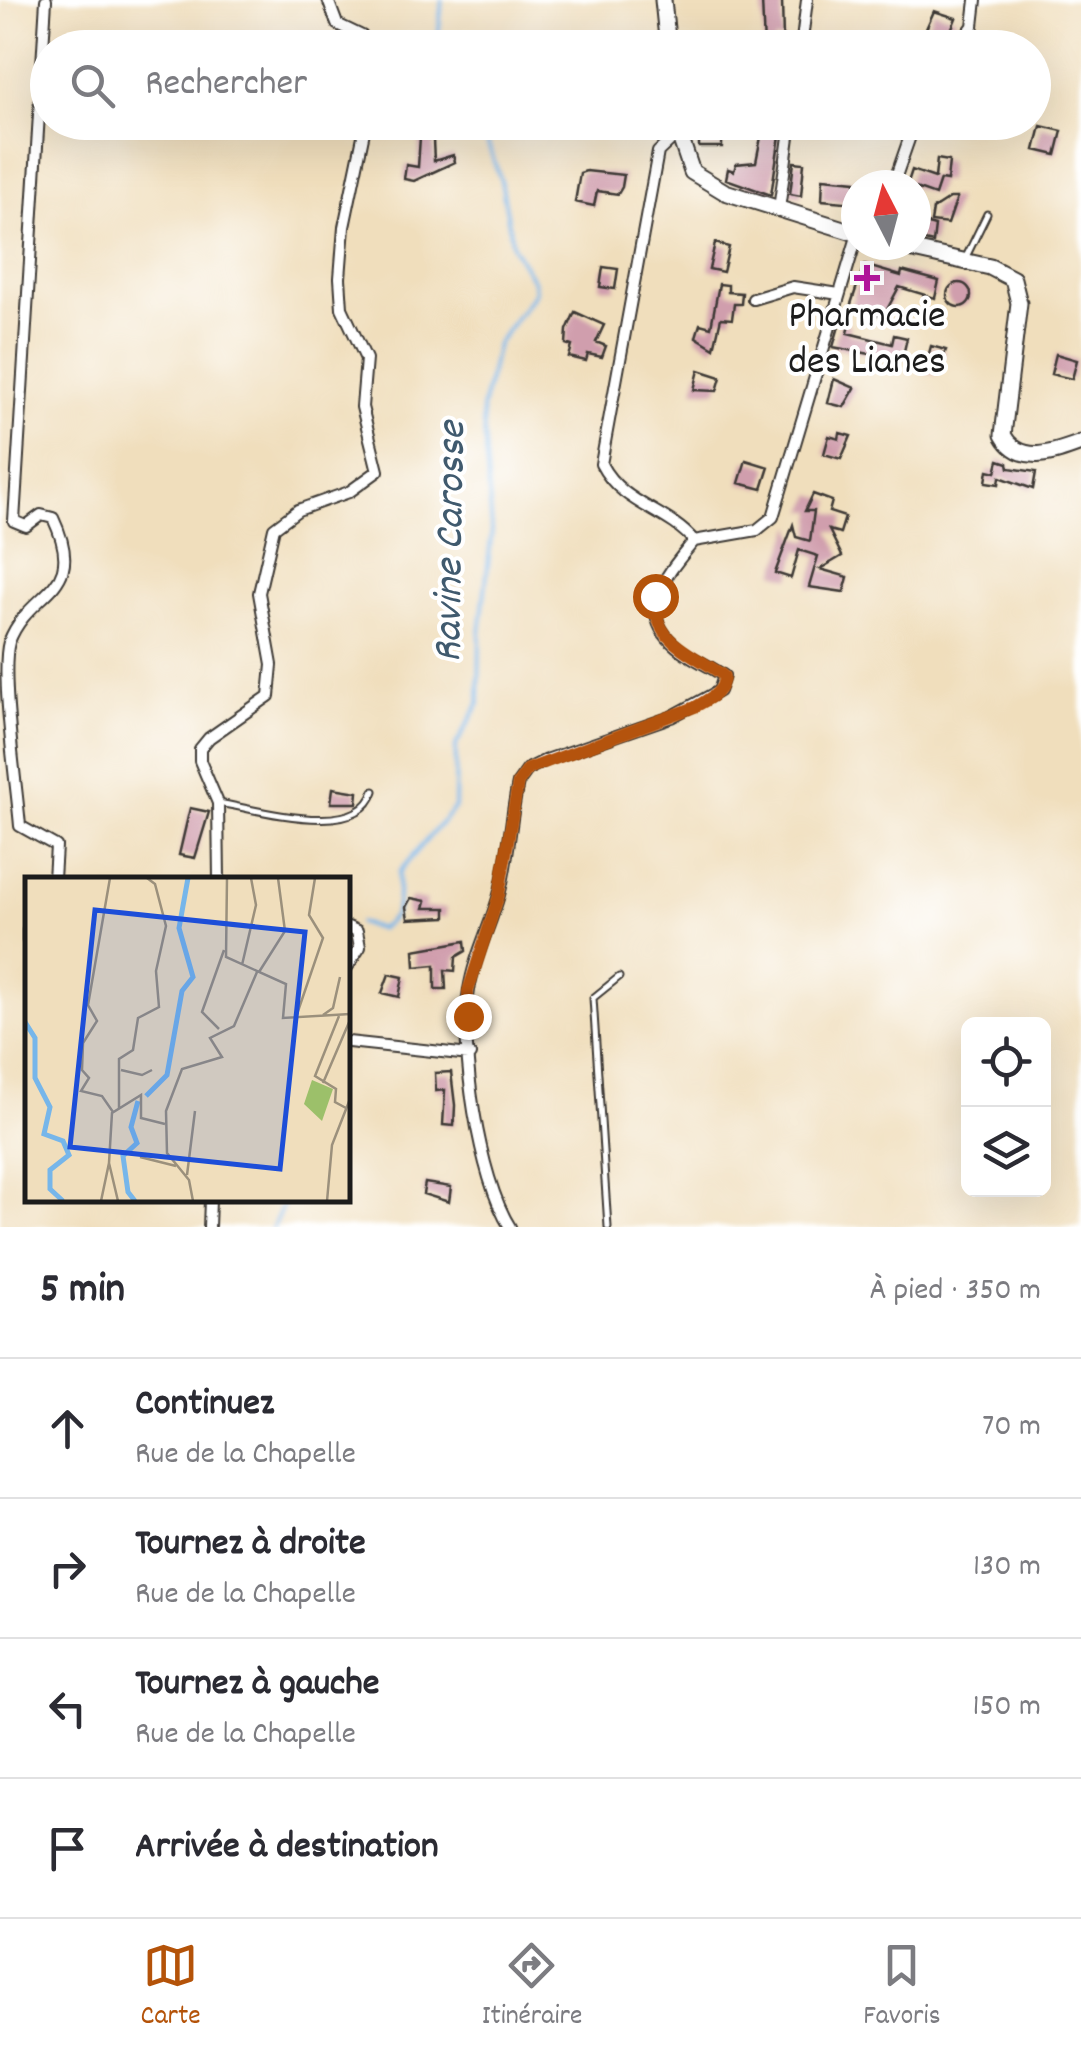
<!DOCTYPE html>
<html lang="fr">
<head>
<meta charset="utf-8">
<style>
	:root { --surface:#fff; --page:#f7f7f7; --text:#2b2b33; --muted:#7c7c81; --line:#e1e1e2; --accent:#b45309 }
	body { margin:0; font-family:Dekko,sans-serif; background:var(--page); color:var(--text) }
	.controls { position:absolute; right:30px; bottom:30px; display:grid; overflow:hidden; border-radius:15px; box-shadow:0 10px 40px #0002 }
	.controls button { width:90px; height:90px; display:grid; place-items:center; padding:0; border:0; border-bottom:2px solid var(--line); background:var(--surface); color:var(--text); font:50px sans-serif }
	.compass { position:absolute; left:841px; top:170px; width:90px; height:90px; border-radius:50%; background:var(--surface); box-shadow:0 10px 40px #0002; rotate:354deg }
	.stop { position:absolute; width:30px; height:30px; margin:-22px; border:8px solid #b45309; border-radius:50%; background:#fff }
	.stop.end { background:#b45309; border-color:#fff; box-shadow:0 2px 10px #0008 }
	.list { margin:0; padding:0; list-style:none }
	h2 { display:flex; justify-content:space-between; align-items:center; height:130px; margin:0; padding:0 40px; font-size:42px }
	h2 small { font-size:32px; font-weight:400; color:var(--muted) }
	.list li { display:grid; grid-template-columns:65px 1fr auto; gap:30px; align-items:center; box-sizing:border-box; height:140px; padding:0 40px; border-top:2px solid var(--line) }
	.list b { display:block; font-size:38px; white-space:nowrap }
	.list p { margin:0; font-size:32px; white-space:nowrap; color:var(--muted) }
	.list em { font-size:32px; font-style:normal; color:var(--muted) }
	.icon { flex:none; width:55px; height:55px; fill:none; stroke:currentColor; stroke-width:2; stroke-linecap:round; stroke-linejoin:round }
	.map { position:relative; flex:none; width:1081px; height:1227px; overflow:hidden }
	.search { position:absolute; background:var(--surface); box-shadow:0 10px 40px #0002; left:30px; right:30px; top:30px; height:110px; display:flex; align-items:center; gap:25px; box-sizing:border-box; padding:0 35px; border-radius:55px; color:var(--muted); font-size:38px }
	.sheet { height:690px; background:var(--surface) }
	nav { display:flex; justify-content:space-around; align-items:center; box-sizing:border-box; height:140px; border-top:2px solid var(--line); background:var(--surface); font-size:28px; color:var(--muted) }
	nav a { display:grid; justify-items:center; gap:5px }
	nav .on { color:var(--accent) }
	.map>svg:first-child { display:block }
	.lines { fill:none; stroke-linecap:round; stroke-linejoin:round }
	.stream { stroke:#76b6ea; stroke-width:4 }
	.building { fill:#d09ead }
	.service-casing { stroke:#3c3934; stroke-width:9 }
	.minor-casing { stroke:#3c3934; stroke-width:14 }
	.secondary-casing { stroke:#3c3934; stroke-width:19 }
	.service { stroke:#fff; stroke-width:5 }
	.minor { stroke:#fff; stroke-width:10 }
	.secondary { stroke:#fff; stroke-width:15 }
	.route { stroke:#b45309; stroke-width:12 }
	.poi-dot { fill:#b5179e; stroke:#fff; stroke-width:4 }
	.labels { text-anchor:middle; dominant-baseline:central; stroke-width:8; stroke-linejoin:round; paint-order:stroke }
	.poi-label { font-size:40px; fill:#1c1c1c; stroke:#fff }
	.water-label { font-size:42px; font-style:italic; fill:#405a6e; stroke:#fff }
	.inset-river { fill:none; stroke:#76b6ea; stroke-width:5 }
	.inset-road { fill:none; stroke:#9b907c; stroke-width:2.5 }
	.view { fill:#1d4ed8; fill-opacity:0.15; stroke:#1d4ed8; stroke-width:5 }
	.inset-edge { fill:none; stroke:#1c1c1c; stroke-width:5 }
</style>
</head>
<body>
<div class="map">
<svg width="1081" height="1227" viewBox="0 0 1081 1227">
	<rect width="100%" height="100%" fill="#fff"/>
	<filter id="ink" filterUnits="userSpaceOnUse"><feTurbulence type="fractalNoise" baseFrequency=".01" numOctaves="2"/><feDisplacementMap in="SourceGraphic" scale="20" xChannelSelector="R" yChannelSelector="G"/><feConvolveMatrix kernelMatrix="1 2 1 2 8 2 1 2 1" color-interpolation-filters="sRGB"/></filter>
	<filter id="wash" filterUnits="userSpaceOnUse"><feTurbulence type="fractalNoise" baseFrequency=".0048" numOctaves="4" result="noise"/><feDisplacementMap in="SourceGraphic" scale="40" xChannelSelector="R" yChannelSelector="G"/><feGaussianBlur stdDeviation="2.25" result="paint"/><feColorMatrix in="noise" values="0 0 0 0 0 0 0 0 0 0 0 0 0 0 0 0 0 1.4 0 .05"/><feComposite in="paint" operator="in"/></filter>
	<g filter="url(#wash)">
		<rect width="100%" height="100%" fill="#f0debc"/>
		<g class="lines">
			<!-- stream -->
			<path class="stream" d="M437 48 442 0
				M359 923 379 929C404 914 396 897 399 872L455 807 456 745 479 704 480 633 492 530 482 409 497 344 535 292 534 282 513 247 501 181 480 122
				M273 1227 285 1200"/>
		</g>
		<g id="blocks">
			<!-- building -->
			<path class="building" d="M762 0H782L783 41 775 39 774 48H764Z
				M934 11 956 18 949 35 926 29Z
				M764 122H782L771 195 726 179 728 169 734 171 736 164 756 162Z
				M699 124H722V147H699Z
				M1041 126 1062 131 1056 155 1035 150Z
				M420 137 433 140 434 161 453 155 455 162 414 181 404 179 406 165 418 167Z
				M937 159 949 161 947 181 940 180 935 195 907 185 912 170 935 178Z
				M794 162 804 163 801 196 790 194Z
				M586 171 624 175 622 187 618 194 597 191 594 206 575 202 580 173Z
				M823 178 856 181V203L822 200Z
				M950 198H957L948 224 931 222 933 209Z
				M916 221 935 226 933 243 916 239Z
				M715 243 729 247 723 272 709 269Z
				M864 265 901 276 902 271 939 281 935 298 899 287 883 317 850 307Z
				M603 267 618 269 615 289 600 287Z
				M947 295a12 12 0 1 1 24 0a12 12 0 1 1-24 0Z
				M719 284 728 285V292L742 293 741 304H734L732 319 721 318 714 348 696 337 700 324 711 327Z
				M575 312 604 325 596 342 606 346 602 357 588 354 586 361 569 357 572 346 566 344 567 330Z
				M840 323 850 325 848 333 892 344 894 335 907 338 902 360 833 347Z
				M931 346 946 350 936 375 924 372Z
				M1056 354 1077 360 1072 379 1051 374Z
				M699 370 721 377 717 391 694 390Z
				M834 379 855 388 844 407 828 403Z
				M840 433 851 436 841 459 824 454 829 436 839 439Z
				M746 460 769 467 762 489 739 483Z
				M999 460 1008 463 1009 468 1036 472 1033 489 1000 477 999 484 986 482 988 470 996 472Z
				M813 494 832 501 829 512 845 517 840 533 829 530 842 556 820 569 848 577 844 592 809 587 818 556 799 550 791 578 775 573 793 525 796 537 810 541 814 511H805Z
				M333 788 358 792 357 803H331Z
				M190 808 209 812 195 858 179 855Z
				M411 898 426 901 424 908H446V917L408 919 406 907Z
				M465 941 466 951 456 957 455 971 445 970 446 989H435V965L415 967 414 950Z
				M389 974 403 977 399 997 382 993Z
				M451 1072 455 1105 454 1126 443 1125 445 1090 436 1091 435 1073Z
				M425 1183 451 1187 449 1202 423 1194Z"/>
		</g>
	</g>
	<g filter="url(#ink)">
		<use href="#blocks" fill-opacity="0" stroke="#3c3934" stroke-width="2.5"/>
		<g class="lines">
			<defs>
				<path id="service" d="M965 259 987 214
					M218 803C258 809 359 841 374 791
					M608 1227 593 998 619 977"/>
				<path id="minor" d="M46 0 14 521 26 526 41 515 53 518C89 594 30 587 9 642 0 673 17 788 20 826L56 846 54 879
					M328 0 337 24 362 36 372 48
					M801 48 807 0
					M956 48 973 26 976 0
					M676 135 658 152 601 464C622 505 667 509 694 541
					M893 185 915 122
					M779 209 791 122
					M753 299 793 287 839 294
					M219 879 218 803 200 761V749L209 738 269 696 272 665 259 593 274 528 298 510 349 492 378 471 362 407 366 359 342 308 340 278 344 227 366 122
					M348 927 357 931 360 947 348 966
					M28 930V940
					M348 1042 470 1055
					M209 1227 210 1200
					M510 1227C479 1179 459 1047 469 990 474 957 490 927 499 895 509 859 510 820 518 783L528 769 546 760 671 717 719 691 724 676C709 665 691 659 677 647 633 611 667 574 694 541L757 530 773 517 856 240"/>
				<path id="secondary" d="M663 0 668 48
					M675 122 692 172 725 192 856 233
					M891 245 990 267 1013 279 1019 303 1003 435C1020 466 1054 453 1081 443"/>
			</defs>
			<!-- service casing -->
			<use href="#service" class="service-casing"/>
			<!-- minor casing -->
			<use href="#minor" class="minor-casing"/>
			<!-- secondary casing -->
			<use href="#secondary" class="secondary-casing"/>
			<!-- service -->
			<use href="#service" class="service"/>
			<!-- minor -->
			<use href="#minor" class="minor"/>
			<!-- secondary -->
			<use href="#secondary" class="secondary"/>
		</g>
	</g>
	<g class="lines" filter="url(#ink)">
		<!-- route -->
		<path class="route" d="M468 1016V991L499 895 518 783 528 769 695 707C708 699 724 693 724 676 691 651 653 644 655 596"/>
	</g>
	<!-- markers -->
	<path class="poi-dot" d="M862 263h10v10h10v10h-10v10h-10v-10h-10v-10h10z"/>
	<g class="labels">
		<!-- poi labels -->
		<g class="poi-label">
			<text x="867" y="318">Pharmacie<tspan x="867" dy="46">des Lianes</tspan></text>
		</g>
		<!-- water labels -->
		<g class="water-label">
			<text transform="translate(453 542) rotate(-89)">Ravine Carosse</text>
		</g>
	</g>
	<!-- overview -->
	<g transform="translate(25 877)">
		<rect width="325" height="325" fill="#f0debc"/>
		<path d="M287 203 308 212 297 244 279 227Z" fill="#9cc06a"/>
		<path class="inset-river" d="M0 145 10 161V201L25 230 19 257 38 264 44 278 25 293V312L38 324M121 219 142 198 157 114 168 100 154 51 163 1M110 324 103 315 98 279 112 266 106 250 113 224"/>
		<path class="inset-road" d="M85 1 63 128 72 144 58 166 57 193 64 201 56 214 77 219 88 235M202 1 201 80 261 107 258 141 325 137M217 88 231 28 226 1M234 95 260 54 253 1M298 138 308 131 315 100M314 139 290 199 311 212 310 225 321 231M271 140 298 61 284 38 290 1M194 152 177 135 199 73M96 193 117 198 127 193M298 206 325 143M94 231V182L108 173 113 141 134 130 131 94 141 49 130 7 122 1M115 280 151 289M162 298 170 234M76 324 84 286M93 324 84 286 87 236 116 218V241L140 247M168 324 164 303 142 276 141 234 157 192 197 180 185 161 209 149 232 95M302 324 307 268 325 222"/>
		<path class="view" d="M70 33 280 55 255 292 45 270Z"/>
		<rect width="325" height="325" class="inset-edge"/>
	</g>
</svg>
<div class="controls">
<button><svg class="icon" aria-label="locate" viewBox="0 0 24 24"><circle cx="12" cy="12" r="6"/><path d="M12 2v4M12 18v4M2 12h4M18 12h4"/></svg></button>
<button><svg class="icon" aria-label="layers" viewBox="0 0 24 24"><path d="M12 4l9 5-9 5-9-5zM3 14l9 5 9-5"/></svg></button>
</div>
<svg class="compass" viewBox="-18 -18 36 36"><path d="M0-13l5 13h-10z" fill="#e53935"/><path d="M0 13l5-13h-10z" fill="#7c7c81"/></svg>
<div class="stop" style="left:655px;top:596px"></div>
<div class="stop end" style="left:468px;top:1016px"></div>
<div class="search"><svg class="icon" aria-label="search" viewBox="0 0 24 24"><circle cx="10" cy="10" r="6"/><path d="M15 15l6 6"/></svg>Rechercher</div>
</div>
<section class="sheet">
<h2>5 min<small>À pied · 350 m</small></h2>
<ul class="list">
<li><svg class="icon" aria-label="ahead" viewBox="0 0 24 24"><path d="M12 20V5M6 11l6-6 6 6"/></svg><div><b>Continuez</b><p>Rue de la Chapelle</p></div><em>70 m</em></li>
<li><svg class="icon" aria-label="right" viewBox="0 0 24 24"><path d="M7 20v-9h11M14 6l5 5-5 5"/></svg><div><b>Tournez à droite</b><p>Rue de la Chapelle</p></div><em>130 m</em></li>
<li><svg class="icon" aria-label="left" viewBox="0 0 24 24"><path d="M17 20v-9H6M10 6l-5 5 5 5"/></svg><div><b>Tournez à gauche</b><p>Rue de la Chapelle</p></div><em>150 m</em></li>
<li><svg class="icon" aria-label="arrive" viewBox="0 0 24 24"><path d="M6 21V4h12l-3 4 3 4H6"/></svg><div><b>Arrivée à destination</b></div></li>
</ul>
</section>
<nav>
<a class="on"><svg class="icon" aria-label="map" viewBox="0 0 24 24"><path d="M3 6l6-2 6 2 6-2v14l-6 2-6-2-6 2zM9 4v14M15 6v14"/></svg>Carte</a>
<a><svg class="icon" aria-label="directions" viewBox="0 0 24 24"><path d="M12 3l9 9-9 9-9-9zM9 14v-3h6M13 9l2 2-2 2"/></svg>Itinéraire</a>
<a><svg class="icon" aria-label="saved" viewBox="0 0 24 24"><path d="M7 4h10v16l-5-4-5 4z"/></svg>Favoris</a>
</nav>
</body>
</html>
